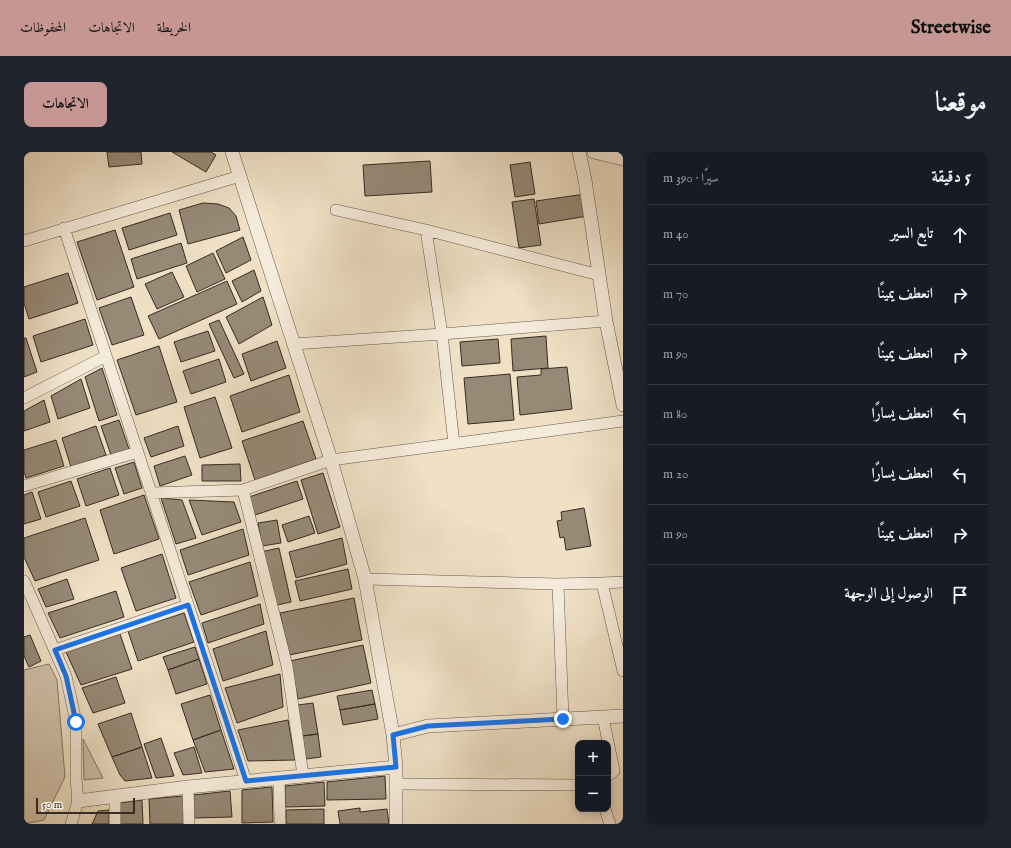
<!DOCTYPE html>
<html lang="ar">
<head>
<meta charset="utf-8">
<style>
	:root { --surface:#171b24; --page:#20242c; --text:#f1f3f6; --muted:#9ea1a6; --line:#363941; --accent:#c59692 }
	body { margin:0; font-family:"IM FELL English",Amiri,serif; background:var(--page); color:var(--text); direction:rtl }
	.controls { position:absolute; right:12px; bottom:12px; display:grid; overflow:hidden; border-radius:8px; box-shadow:0 2px 10px #0003 }
	.controls button { width:36px; height:36px; display:grid; place-items:center; padding:0; border:0; border-bottom:1px solid var(--line); background:var(--surface); color:var(--text); font:20px sans-serif }
	.scale { position:absolute; left:12px; bottom:10px; width:99px; box-sizing:border-box; padding-left:4px; border:2px solid #362c22; border-top:0; font-size:11px; line-height:14px; white-space:nowrap; color:#362c22; -webkit-text-stroke:3px #f5ebda; paint-order:stroke }
	.stop { position:absolute; width:12px; height:12px; margin:-9px; border:3px solid #1a73e8; border-radius:50%; background:#fff }
	.stop.end { background:#1a73e8; border-color:#fff; box-shadow:0 1px 4px #0008 }
	.list { margin:0; padding:0; list-style:none }
	h2 { display:flex; justify-content:space-between; align-items:center; height:52px; margin:0; padding:0 16px; font-size:17px }
	h2 small { font-size:13px; font-weight:400; color:var(--muted) }
	.list li { display:grid; grid-template-columns:26px 1fr auto; gap:12px; align-items:center; box-sizing:border-box; height:60px; padding:0 16px; border-top:1px solid var(--line) }
	.list b { display:block; font-size:15px; white-space:nowrap }
	.list em { font-size:13px; font-style:normal; color:var(--muted) }
	.icon { flex:none; width:22px; height:22px; fill:none; stroke:currentColor; stroke-width:2; stroke-linecap:round; stroke-linejoin:round }
	.map { position:relative; flex:none; width:599px; height:672px; overflow:hidden; direction:ltr; border-radius:8px }
	header { display:flex; align-items:center; gap:24px; box-sizing:border-box; height:56px; padding:0 20px; background:var(--accent); color:#111 }
	header strong { font-size:19px }
	nav { display:flex; gap:22px; margin-inline-start:auto; font-size:14px }
	.intro { display:flex; align-items:center; justify-content:space-between; box-sizing:border-box; height:96px; padding:0 24px }
	h1 { margin:0; font-size:28px }
	.button { padding:10px 18px; border-radius:8px; background:var(--accent); color:#111; font-size:14px; font-weight:700 }
	main { display:flex; gap:24px; padding:0 24px }
	aside { flex:1; background:var(--surface); border-radius:8px; box-shadow:0 2px 10px #0003 }
	.map>svg:first-child { display:block }
	.green { fill:#d0c1aa; stroke:#837666 }
	.building { fill:#968a77; stroke:#362c22 }
	.lines { fill:none; stroke-linecap:round; stroke-linejoin:round }
	.minor-casing { stroke:#64594b; stroke-width:12 }
	.tertiary-casing { stroke:#64594b; stroke-width:14 }
	.minor { stroke:#f5ebda; stroke-width:11 }
	.tertiary { stroke:#f5ebda; stroke-width:13 }
	.route { stroke:#1a73e8; stroke-width:5 }
</style>
</head>
<body>
<header>
<strong>Streetwise</strong>
<nav><a>الخريطة</a><a>الاتجاهات</a><a>المحفوظات</a></nav>
</header>
<div class="intro"><h1>موقعنا</h1><a class="button">الاتجاهات</a></div>
<main>
<aside>
<h2>5 دقيقة<small>سيرًا · 390 m</small></h2>
<ul class="list">
<li><svg class="icon" aria-label="ahead" viewBox="0 0 24 24"><path d="M12 20V5M6 11l6-6 6 6"/></svg><div><b>تابع السير</b></div><em>40 m</em></li>
<li><svg class="icon" aria-label="right" viewBox="0 0 24 24"><path d="M7 20v-9h11M14 6l5 5-5 5"/></svg><div><b>انعطف يمينًا</b></div><em>70 m</em></li>
<li><svg class="icon" aria-label="right" viewBox="0 0 24 24"><path d="M7 20v-9h11M14 6l5 5-5 5"/></svg><div><b>انعطف يمينًا</b></div><em>90 m</em></li>
<li><svg class="icon" aria-label="left" viewBox="0 0 24 24"><path d="M17 20v-9H6M10 6l-5 5 5 5"/></svg><div><b>انعطف يسارًا</b></div><em>80 m</em></li>
<li><svg class="icon" aria-label="left" viewBox="0 0 24 24"><path d="M17 20v-9H6M10 6l-5 5 5 5"/></svg><div><b>انعطف يسارًا</b></div><em>20 m</em></li>
<li><svg class="icon" aria-label="right" viewBox="0 0 24 24"><path d="M7 20v-9h11M14 6l5 5-5 5"/></svg><div><b>انعطف يمينًا</b></div><em>90 m</em></li>
<li><svg class="icon" aria-label="arrive" viewBox="0 0 24 24"><path d="M6 21V4h12l-3 4 3 4H6"/></svg><div><b>الوصول إلى الوجهة</b></div></li>
</ul>
</aside>
<div class="map">
<svg width="599" height="672" viewBox="0 0 599 672">
	<rect width="100%" height="100%" fill="#efe0c6"/>
	<filter id="stains"><feTurbulence type="fractalNoise" baseFrequency=".005" numOctaves="4"/><feColorMatrix values="0 0 0 0 .2 0 0 0 0 .09 0 0 0 0 .02 0 0 0 .5 -.17"/></filter>
	<radialGradient id="worn" r=".72"><stop offset=".6" stop-color="#630" stop-opacity="0"/><stop offset="1" stop-color="#630" stop-opacity=".3"/></radialGradient>
	<!-- green -->
	<path class="green" d="M25 512 33 528 41 625 20 668 0 672V518Z
		M59 587 79 626 60 628Z"/>
	<!-- building -->
	<path class="building" d="M83 0H117L118 12 85 15Z
		M148 0H187L192 3 182 20Z
		M406 9 408 40 341 44 339 13Z
		M506 10 511 42 491 45 486 13Z
		M561 42 564 64 515 72 512 49Z
		M510 47 517 93 495 96 488 50Z
		M179 51 194 52 205 56 212 64 216 78 164 92 155 58Z
		M146 61 153 83 105 98 98 76Z
		M91 78 110 135 73 148 53 90Z
		M219 85 227 108 202 121 192 99Z
		M157 91 163 111 113 127 107 107Z
		M189 101 201 127 173 140 162 114Z
		M230 118 237 139 218 150 208 129Z
		M148 120 160 145 133 157 121 132Z
		M44 121 54 151 5 167 0 151V135Z
		M203 129 213 152 135 187 124 164Z
		M107 145 120 183 88 193 75 156Z
		M239 145 248 173 215 192 202 165Z
		M61 167 69 193 17 210 9 184Z
		M195 168 220 222 210 226 185 172Z
		M184 179 191 199 157 210 150 190Z
		M522 184 524 216 489 219 487 187Z
		M0 186H2L13 220 0 225Z
		M474 187 476 211 438 214 436 190Z
		M253 189 262 216 227 229 218 202Z
		M135 194 153 250 112 263 93 208Z
		M195 207 202 230 167 242 159 219Z
		M543 215 548 257 496 263 493 225 517 223V217Z
		M78 216 93 263 75 269 61 225Z
		M486 222 490 268 444 272 440 226Z
		M265 223 276 260 218 280 206 244Z
		M57 227 66 256 34 267 27 244Z
		M191 245 208 296 176 306 160 255Z
		M20 248 26 270 0 279V259Z
		M95 268 105 297 87 303 77 274Z
		M279 269 292 307 231 328 218 289Z
		M72 274 82 303 47 315 38 286Z
		M154 274 160 294 127 305 120 286Z
		M32 288 40 314 2 326 0 320V298Z
		M161 304 168 323 136 334 130 314Z
		M110 310 118 336 100 342 91 316Z
		M216 312 217 329H178V313Z
		M86 316 95 343 62 354 53 327Z
		M299 321 316 375 294 382 277 328Z
		M47 329 56 354 22 365 14 340Z
		M273 329 279 347 231 363 225 345Z
		M8 340 17 367 0 372V343Z
		M120 343 135 387 90 402 76 358Z
		M137 346 158 348 172 386 152 392Z
		M165 348 210 350 217 370 178 383Z
		M560 356 567 394 542 398 540 385 536 386 533 369 538 368 537 360Z
		M285 364 291 381 264 390 258 373Z
		M61 366 75 408 11 429 0 405V386Z
		M253 368 257 391 238 394 234 371Z
		M219 377 225 403 164 423 156 398Z
		M318 386 323 412 272 426 265 400Z
		M255 396 267 450 249 454 237 400Z
		M138 402 152 446 112 459 97 416Z
		M226 410 234 444 177 463 165 430Z
		M324 417 328 437 276 449 271 429Z
		M43 427 50 447 22 455 14 437Z
		M92 439 100 465 36 486 24 461Z
		M330 446 338 488 265 503 256 461Z
		M236 452 240 472 184 491 178 471Z
		M160 461 170 490 114 509 104 479Z
		M242 479 249 513 199 529 189 497Z
		M96 482 108 517 57 533 42 500Z
		M6 483 17 509 5 515 0 504V485Z
		M339 493 347 531 274 547 266 509Z
		M171 495 175 507 144 518 139 505Z
		M175 507 183 532 152 542 144 518Z
		M256 522 259 555 213 571 201 536Z
		M92 525 101 551 69 561 58 536Z
		M348 538 351 552 316 558 313 544Z
		M186 543 197 578 169 588 157 552Z
		M289 551 294 582 278 584 274 553Z
		M351 552 354 567 319 573 316 558Z
		M107 561 118 595 88 605 74 572Z
		M264 568 271 608 224 609 214 578Z
		M197 578 210 617 181 620 169 588Z
		M294 582 297 605 282 607 278 584Z
		M137 586 150 624 132 626 120 592Z
		M118 595 128 626 101 629 96 623 88 605Z
		M170 595 178 621 159 623 150 601Z
		M361 624 362 647 303 648V630Z
		M300 630 301 654 261 655V634Z
		M248 635 249 670 218 671V638Z
		M206 639 208 665 170 666 169 643Z
		M160 644 161 672H126L125 647Z
		M118 648 119 672H95V651Z
		M336 656V660L363 657 365 672H316L314 659Z
		M300 657V672H262V658Z
		M85 658V672H68L74 659Z"/>
	<g class="lines">
		<defs>
			<path id="minor" d="M312 58 402 78 575 123
				M40 76 222 629
				M402 78 418 182 430 292
				M0 89 216 24
				M270 192 418 182 582 169
				M0 246 82 204
				M0 334 114 300
				M219 338 263 514 279 623
				M127 341 219 338 307 308 599 269
				M341 427 534 432
				M0 429 42 524 52 570V626L54 649 47 672
				M599 430 578 431 599 519
				M31 498 164 453
				M579 565 590 619 584 624
				M539 567 534 432 578 431
				M255 626 256 672
				M372 632 554 633
				M164 635 165 672
				M91 644V672
				M581 657 586 672"/>
			<path id="tertiary" d="M208 0 307 308 341 427 369 583 372 615V672
				M555 0 561 28 582 169 599 253
				M570 0 599 7
				M369 583 404 574 599 564
				M54 649 164 635 372 615"/>
		</defs>
		<!-- minor casing -->
		<use href="#minor" class="minor-casing"/>
		<!-- tertiary casing -->
		<use href="#tertiary" class="tertiary-casing"/>
		<!-- minor -->
		<use href="#minor" class="minor"/>
		<!-- tertiary -->
		<use href="#tertiary" class="tertiary"/>
	</g>
	<g class="lines">
		<!-- route -->
		<path class="route" d="M52 570 42 524 31 498 164 453 222 629 372 615 369 583 404 574 539 567"/>
	</g>
	<rect width="100%" height="100%" filter="url(#stains)"/>
	<rect width="100%" height="100%" fill="url(#worn)"/>
</svg>
<div class="controls">
<button>+</button>
<button>−</button>
</div>
<div class="scale">50 m</div>
<div class="stop" style="left:52px;top:570px"></div>
<div class="stop end" style="left:539px;top:567px"></div>
</div>
</main>
</body>
</html>
